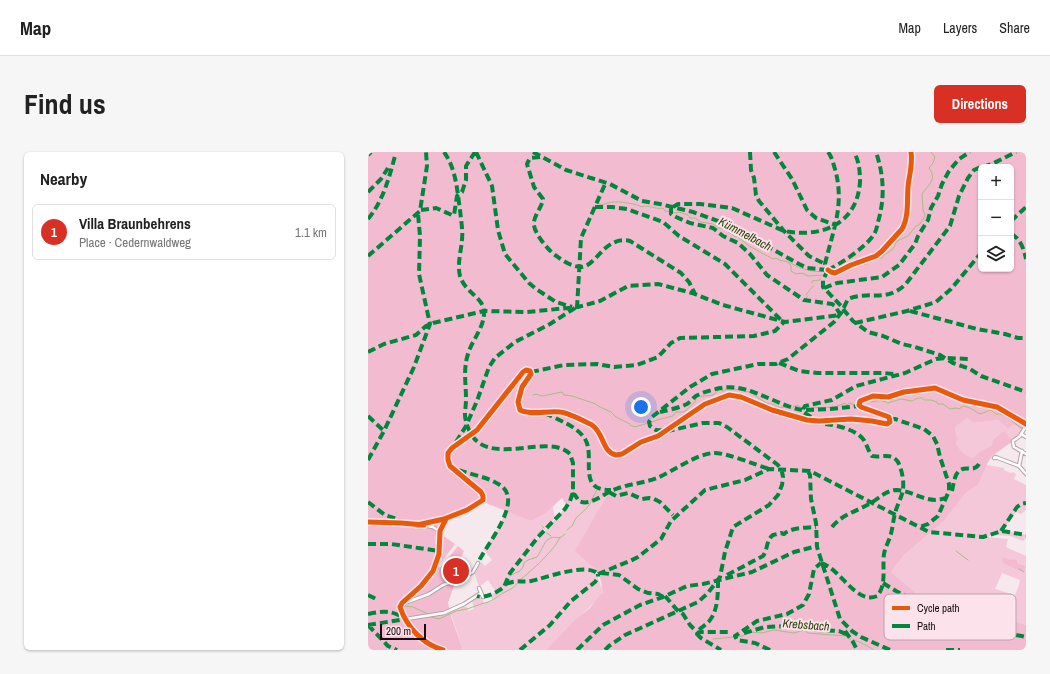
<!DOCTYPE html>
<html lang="en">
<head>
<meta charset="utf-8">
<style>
	:root { --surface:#fff; --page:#f6f6f6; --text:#222; --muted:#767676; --line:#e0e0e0; --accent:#d93025 }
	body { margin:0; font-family:"Archivo Narrow",sans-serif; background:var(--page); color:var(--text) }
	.controls { position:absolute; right:12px; top:12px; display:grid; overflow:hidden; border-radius:6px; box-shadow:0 1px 3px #0004 }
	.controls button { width:36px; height:36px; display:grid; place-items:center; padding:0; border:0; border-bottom:1px solid var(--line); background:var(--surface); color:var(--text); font:20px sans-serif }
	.scale { position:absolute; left:12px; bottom:10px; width:46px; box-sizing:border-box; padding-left:4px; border:2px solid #1a0d12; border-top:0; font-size:11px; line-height:14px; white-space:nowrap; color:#1a0d12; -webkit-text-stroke:3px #fce3eb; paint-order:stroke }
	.you { position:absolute; left:273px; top:255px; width:14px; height:14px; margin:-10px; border:3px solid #fff; border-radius:50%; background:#1a73e8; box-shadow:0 0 0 6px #1a73e833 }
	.badge { display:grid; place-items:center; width:26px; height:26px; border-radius:50%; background:var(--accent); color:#fff; font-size:13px; font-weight:700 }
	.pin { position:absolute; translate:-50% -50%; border:2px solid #fff; box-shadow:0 1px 4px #0006 }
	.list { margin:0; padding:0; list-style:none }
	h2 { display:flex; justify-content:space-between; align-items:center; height:52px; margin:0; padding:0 16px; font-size:17px }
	h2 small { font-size:13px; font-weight:400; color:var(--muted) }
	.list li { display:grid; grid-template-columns:26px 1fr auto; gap:12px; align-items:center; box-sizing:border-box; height:56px; margin:0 8px 8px; padding:0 8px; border:1px solid var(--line); border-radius:6px }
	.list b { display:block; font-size:15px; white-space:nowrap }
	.list p { margin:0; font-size:13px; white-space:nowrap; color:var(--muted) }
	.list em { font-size:13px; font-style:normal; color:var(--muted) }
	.icon { flex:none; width:22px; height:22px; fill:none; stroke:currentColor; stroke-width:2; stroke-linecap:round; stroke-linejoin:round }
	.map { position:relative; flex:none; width:658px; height:498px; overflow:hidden; border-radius:6px }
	header { display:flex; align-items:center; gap:24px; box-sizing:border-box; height:56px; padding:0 20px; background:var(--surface); border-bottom:1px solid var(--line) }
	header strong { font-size:19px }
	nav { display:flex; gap:22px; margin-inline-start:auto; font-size:14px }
	.intro { display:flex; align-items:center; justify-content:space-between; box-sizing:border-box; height:96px; padding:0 24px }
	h1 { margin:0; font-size:28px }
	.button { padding:10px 18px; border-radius:6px; background:var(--accent); color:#fff; font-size:14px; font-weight:700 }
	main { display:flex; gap:24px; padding:0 24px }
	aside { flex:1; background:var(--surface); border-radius:6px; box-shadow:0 1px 3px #0004 }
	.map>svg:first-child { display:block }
	.green { fill:#f4c8d8; fill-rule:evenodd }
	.forest { fill:#f3bbd0; fill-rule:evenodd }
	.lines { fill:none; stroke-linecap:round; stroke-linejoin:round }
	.stream { stroke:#a7bc86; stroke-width:1 }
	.minor-casing { stroke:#b1a4a9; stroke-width:4.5 }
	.minor { stroke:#fefcfc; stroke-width:2.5 }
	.quiet { stroke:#00873e; stroke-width:4; stroke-dasharray:8 4; stroke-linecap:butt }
	.cycleway-casing { stroke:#fce3eb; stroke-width:8 }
	.cycleway { stroke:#e8590c; stroke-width:5 }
	.labels { text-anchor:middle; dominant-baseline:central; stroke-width:4; stroke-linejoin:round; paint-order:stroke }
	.water-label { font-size:12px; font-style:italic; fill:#2a4105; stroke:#fce3eb }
	.key { fill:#fce3eb; stroke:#b8a3aa; stroke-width:1 }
	.key-label { font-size:11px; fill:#1a0d12 }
</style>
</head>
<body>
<header>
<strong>Map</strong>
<nav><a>Map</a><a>Layers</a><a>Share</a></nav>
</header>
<div class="intro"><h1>Find us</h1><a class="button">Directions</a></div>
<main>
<aside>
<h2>Nearby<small></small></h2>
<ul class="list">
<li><span class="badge">1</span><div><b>Villa Braunbehrens</b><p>Place · Cedernwaldweg</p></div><em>1.1 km</em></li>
</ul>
</aside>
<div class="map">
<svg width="658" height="498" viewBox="0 0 658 498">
	<rect width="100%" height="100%" fill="#f6e9ed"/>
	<!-- green -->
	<path class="green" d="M599 266 605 271 630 268 640 277 646 273 654 278 653 282 645 289 636 280 624 293 611 300 605 306C595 303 588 296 587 286 586 282 585 279 587 276 590 271 595 270 599 266Z
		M619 313 636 316V318L643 321 645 320 648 322 646 327 658 333V358L653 362 648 360 635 378 658 383V386L655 389 642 384 623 383 620 385 640 387 638 395 658 404V414L649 411V408L645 407 636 412 656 421 658 415V473L613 458 588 452H581L549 442 523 420 536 403 575 370 598 341 610 333ZM634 421 652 428 651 433 647 443 627 437Z
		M235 343H238V345L225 369 223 413C232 423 230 431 236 441L178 498H95L82 459 96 454 99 455 100 459 106 457 104 449 109 446H114L116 451 125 449 122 443 128 440 120 428 111 435 106 420 113 410 117 414 124 408 116 398 132 373 138 358 163 369 185 355 187 366 169 386 141 422 170 386 207 345 209 349 218 352Z"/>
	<!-- forest -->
	<path class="forest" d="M0 0H658V274L654 278 646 273 640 277 630 268 605 271 599 266C591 274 582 273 590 286L588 291C592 299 596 303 605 306L611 300 624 293 625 288 636 279 645 289 624 304 619 312V313L610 333 598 341 575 370 536 403 523 420 549 442 581 452H588L613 458 658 473V498H178L206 469 222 456 232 443 236 441C233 436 234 431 232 426 228 415 215 407 207 399L238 345 237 343 216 353 212 351 207 346 204 350 198 353 194 346 179 360 163 369 118 351H114L79 367 73 382 87 392 72 412 70 409 74 402 70 398 68 402V405L64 416 73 415 90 394 96 399 91 409 80 422 87 431 80 451 84 467 95 498H0ZM613 15H643V117H613Z
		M635 405 642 408 645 407 649 408V411L658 414 656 421 636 412 634 408Z"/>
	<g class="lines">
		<!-- stream -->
		<path class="stream" d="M229 50 233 53C237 52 241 50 245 50 250 49 269 52 274 55 280 52 288 58 295 56L297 59 302 60
			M304 60 309 61 311 60 320 63 322 66H327L333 70 345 72 351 76 356 77 365 83 367 85 369 84 381 94 405 107 408 106 411 108 420 110 423 114V119L428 122 434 121 440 124 456 123 459 119
			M421 110C432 117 445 121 458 119
			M462 118 467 120
			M470 120 475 119 490 113 498 112 506 107 514 106 516 103 524 98 529 89 540 84 548 74 552 72 557 64 555 57 554 42C557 37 567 29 564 22 564 20 562 18 561 16L565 11 567 5 563 0
			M444 131V129L452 128V126
			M438 143 445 134
			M438 146 440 144
			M165 243 168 242 174 244 194 240 196 243 204 244 228 252 230 254 243 260 248 265 262 272
			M499 248 503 250C511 249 512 247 520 251L533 247 544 249 550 246H554L556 248H563L569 250 570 252H575L582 257 588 256 591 257 595 254 602 256 612 262 623 258 628 262C637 260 647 273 655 277
			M425 255 429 253 434 256
			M436 256 467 255 477 251 479 253 482 251 486 253 490 252
			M282 271 289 268 305 264 308 260H316L327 250 328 245 345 243 351 238 355 239 358 237 362 238 367 237 382 240 398 251 407 253 410 255 424 256
			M262 273 267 275 280 271
			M223 349 230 336
			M174 374 176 376
			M199 378 204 374 208 366 219 356 223 350
			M179 381 183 384
			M588 399 600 408
			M651 417 656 420
			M141 424 152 419 155 415 156 411 160 408 169 405C176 396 176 382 192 386L197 382
			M152 428C163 419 187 398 192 385
			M117 451C127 448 128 445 135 441 141 438 147 436 151 429
			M36 454 45 455 60 462
			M63 465 71 467 88 459 99 457 116 451
			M367 485 374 484 382 480 394 481 406 478 426 481 436 478 440 481 478 484 483 488
			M345 487 366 485
			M485 488C488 488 504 496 506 498"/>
		<defs>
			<path id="minor" d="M658 274 652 284 645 289V291L646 295 658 302
				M653 282 658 285
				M626 306 627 305 630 306 651 314 658 322
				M651 314 654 299
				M0 370 33 371 49 373
				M49 373 76 367 99 358 115 348V344L113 340 82 314 80 308V301L84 296 109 278 155 220 158 218 162 219 163 222 154 235 150 250 152 258C163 264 180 258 192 260 201 261 216 269 224 273 236 281 234 300 248 303L254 302 273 290 290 284 337 252 361 243 373 245 404 258 439 268 451 269 483 267 504 269 519 272 522 270 521 265 493 255 491 253 492 249 505 244 520 245 536 240 567 236 595 248 629 255 658 272
				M54 373 65 375 72 380
				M111 436 115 445
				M33 456 37 451 61 442 75 433 95 426 105 420 110 411
				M38 467 76 461 96 452 113 441
				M75 498C55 492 39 476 32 455L34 451 53 434 65 419 71 402 72 379 78 367"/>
		</defs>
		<!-- minor casing -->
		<use href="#minor" class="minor-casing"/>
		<!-- minor -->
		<use href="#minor" class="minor"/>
		<!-- quiet -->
		<path class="quiet" d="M76 0C88 17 89 37 92 58 93 68 95 78 94 88 93 100 89 112 92 124 97 141 117 146 116 161 116 176 104 188 100 202 95 217 98 232 98 247 98 253 97 258 97 263 97 269 101 280 105 285 126 313 181 281 202 302L205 311V340L202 349 197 357 170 385 142 421 136 435C130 440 117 447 109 444
			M108 0 124 34 130 78 137 102 161 131 168 137 188 150 204 155
			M165 0 198 18 242 32 274 49 292 52 325 60 361 73 431 112 439 116 460 118
			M382 0 383 18 386 26 388 43 391 49 416 79 441 104 457 112
			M406 0 424 27 439 58 448 66 468 73
			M460 0C464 5 465 11 467 17 477 53 465 78 457 112L458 116 463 120
			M0 3 3 0
			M172 5 162 6 159 12 166 35 175 47C174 55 167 62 166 70 164 79 180 98 187 103 194 108 202 114 212 115 228 116 236 83 262 89L313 121 321 130 327 142
			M615 15 624 12 648 0
			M0 40 13 27 20 16
			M227 55H244L259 57 295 70 311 84 357 112 415 170
			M303 55V62L308 65 322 71 345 76 355 84 370 91 382 102 399 123 436 148 464 152 467 154 472 162
			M305 55 310 52H332L364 56 416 79C453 86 489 73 492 30 492 19 491 9 486 0
			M53 58 68 56 84 63H86L89 44 94 40 98 28V14L107 0
			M0 67C15 49 21 26 27 4
			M643 69 658 55
			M643 82C652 86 656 97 658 107
			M0 104 52 59 59 14 58 0
			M460 118C475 110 495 97 505 84 508 80 509 75 510 70 517 46 516 24 508 0
			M460 118 455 128V135L475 156
			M456 136 469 131 514 125 531 113 547 92 550 84 560 68 563 56 570 44 574 32 581 19 591 7 602 0
			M209 156 213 86 238 30
			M475 157 485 169 500 180 515 184 534 192 547 195 572 203 585 211 602 217 613 224 658 240
			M542 159 609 177 637 182 650 186H658
			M487 171 539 159 568 150 583 137 613 101
			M0 200 16 192 48 183 58 174 65 171 116 159 159 160 210 155 232 149 260 134 290 132 324 141 355 153 417 170 472 163
			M411 211 431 219 449 221H516L526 222
			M163 220 196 213 229 212 246 215 269 213 290 205 303 191 312 186 386 184 407 179 416 170
			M438 258 462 257 491 254
			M292 260C300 258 311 256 319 252 322 250 325 246 328 244 334 240 345 238 352 236 381 231 407 253 434 258
			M177 261C190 268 209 274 217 287 228 305 208 339 243 338
			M0 264 16 279
			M443 265 435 260V257L437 254 464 248 488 234 537 221 568 207 578 206 601 207
			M522 267H527L556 277 565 284 569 292 572 305 581 332V339L570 364 560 372 552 375
			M88 290 98 274 109 249 121 215 127 206 147 190 182 172 207 156
			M0 308 16 279 46 215 62 172 51 122 52 84 50 62
			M91 318C104 323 120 325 132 333 157 349 117 394 110 411
			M440 319 442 323 443 347 448 371 449 395 472 467 484 479 493 485 522 498
			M584 339C585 334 586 328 588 323 596 309 606 324 612 310
			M241 340 248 344 260 341 274 347 281 346 286 347 292 350 305 363
			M204 342 207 343 211 349C223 355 237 340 248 337 261 332 276 331 289 326 306 319 326 303 345 301 357 300 388 313 401 317
			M0 350 17 363 29 367
			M464 375C473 363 489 359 501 352 511 347 517 338 529 338 546 339 560 353 577 346
			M633 379 649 355 653 352 658 351
			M0 392H23L71 399
			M453 411C472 416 488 453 509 444 519 433 514 416 516 402 517 396 520 391 522 385 525 376 525 367 528 358 530 351 534 345 535 337 536 329 534 318 530 310 523 300 514 306 504 304 500 299 499 292 495 287 488 278 469 273 457 272
			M233 421 251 423 270 437 280 441 290 442 295 445
			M230 422 262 409 270 405 293 387 303 369 337 338 377 328 401 317 442 319 561 380 615 385 634 379 658 383
			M359 423 395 404C400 397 398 388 405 383L413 381 416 382C424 375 438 376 448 375
			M350 428C350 441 350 458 342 468 338 474 331 475 329 482L333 486 353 498
			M515 431 528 439 559 455 591 470 614 476 658 485
			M138 432C150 427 152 431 163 429 177 426 219 410 230 422
			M0 443 8 447
			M297 444 310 459 315 462 322 473 330 481 332 480H362
			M0 462C15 459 23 458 36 466
			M0 473 20 494 29 498
			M0 473 38 467
			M477 479 485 490 489 498
			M376 481 397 475 421 474 449 478 471 479 480 483
			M152 498 182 473 203 449 227 430 230 426V422
			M209 498 235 473 272 453 295 445 319 434 335 432 384 420 426 400 449 394
			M237 498 241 494 257 483 330 450 340 441 352 425 357 400 365 375 401 353 410 343 414 333 415 325 414 320 410 313 359 275 351 271H335L300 279 288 278 282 274 281 270 284 265 322 235 344 222 390 212H408L420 207 466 170 473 161 480 147C502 138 517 151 537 133L582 74 591 44 600 26 606 18 613 15
			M402 498 387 491 369 488 367 484 389 469 419 462 435 453 441 442 446 417 453 411
			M578 498H592"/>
		<defs>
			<path id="cycleway" d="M460 118 463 120 467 121 483 113 508 104 514 99 534 77C541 65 539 48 540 35 541 24 545 12 543 0
				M0 370 33 371 56 373
				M49 373 76 367 99 358 115 348V344L113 340 82 314 80 308V301L84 296 109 278 155 220 158 218 162 219 163 222 154 235 150 250 152 258C163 264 180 258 192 260 201 261 216 269 224 273 236 281 234 300 248 303L254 302 273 290 290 284 337 252 361 243 373 245 404 258 439 268 451 269 483 267 504 269 519 272 522 270 521 265 493 255 491 253 492 249 505 244 520 245 536 240 567 236 595 248 629 255 658 272
				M75 498C55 492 39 476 32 455L34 451 53 434 65 419 71 402 72 379 78 367"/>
		</defs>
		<!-- cycleway casing -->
		<use href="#cycleway" class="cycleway-casing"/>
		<!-- cycleway -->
		<use href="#cycleway" class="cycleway"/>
	</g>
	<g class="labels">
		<!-- water labels -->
		<g class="water-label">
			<text transform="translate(377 82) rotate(28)">Kümmelbach</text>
			<text transform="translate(438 473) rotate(4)">Krebsbach</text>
		</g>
	</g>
	<!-- legend -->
	<rect x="516" y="442" width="132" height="46" rx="6" class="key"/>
	<rect x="524" y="454" width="18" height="4" fill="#e8590c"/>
	<rect x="524" y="472" width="18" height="4" fill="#00873e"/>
	<g class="key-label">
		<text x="549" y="460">Cycle path</text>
		<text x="549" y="478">Path</text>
	</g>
</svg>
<div class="controls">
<button>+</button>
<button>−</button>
<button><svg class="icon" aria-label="layers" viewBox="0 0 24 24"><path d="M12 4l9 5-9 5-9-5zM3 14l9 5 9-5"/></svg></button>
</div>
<div class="scale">200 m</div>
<div class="you"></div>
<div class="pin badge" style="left:88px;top:419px">1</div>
</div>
</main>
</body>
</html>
